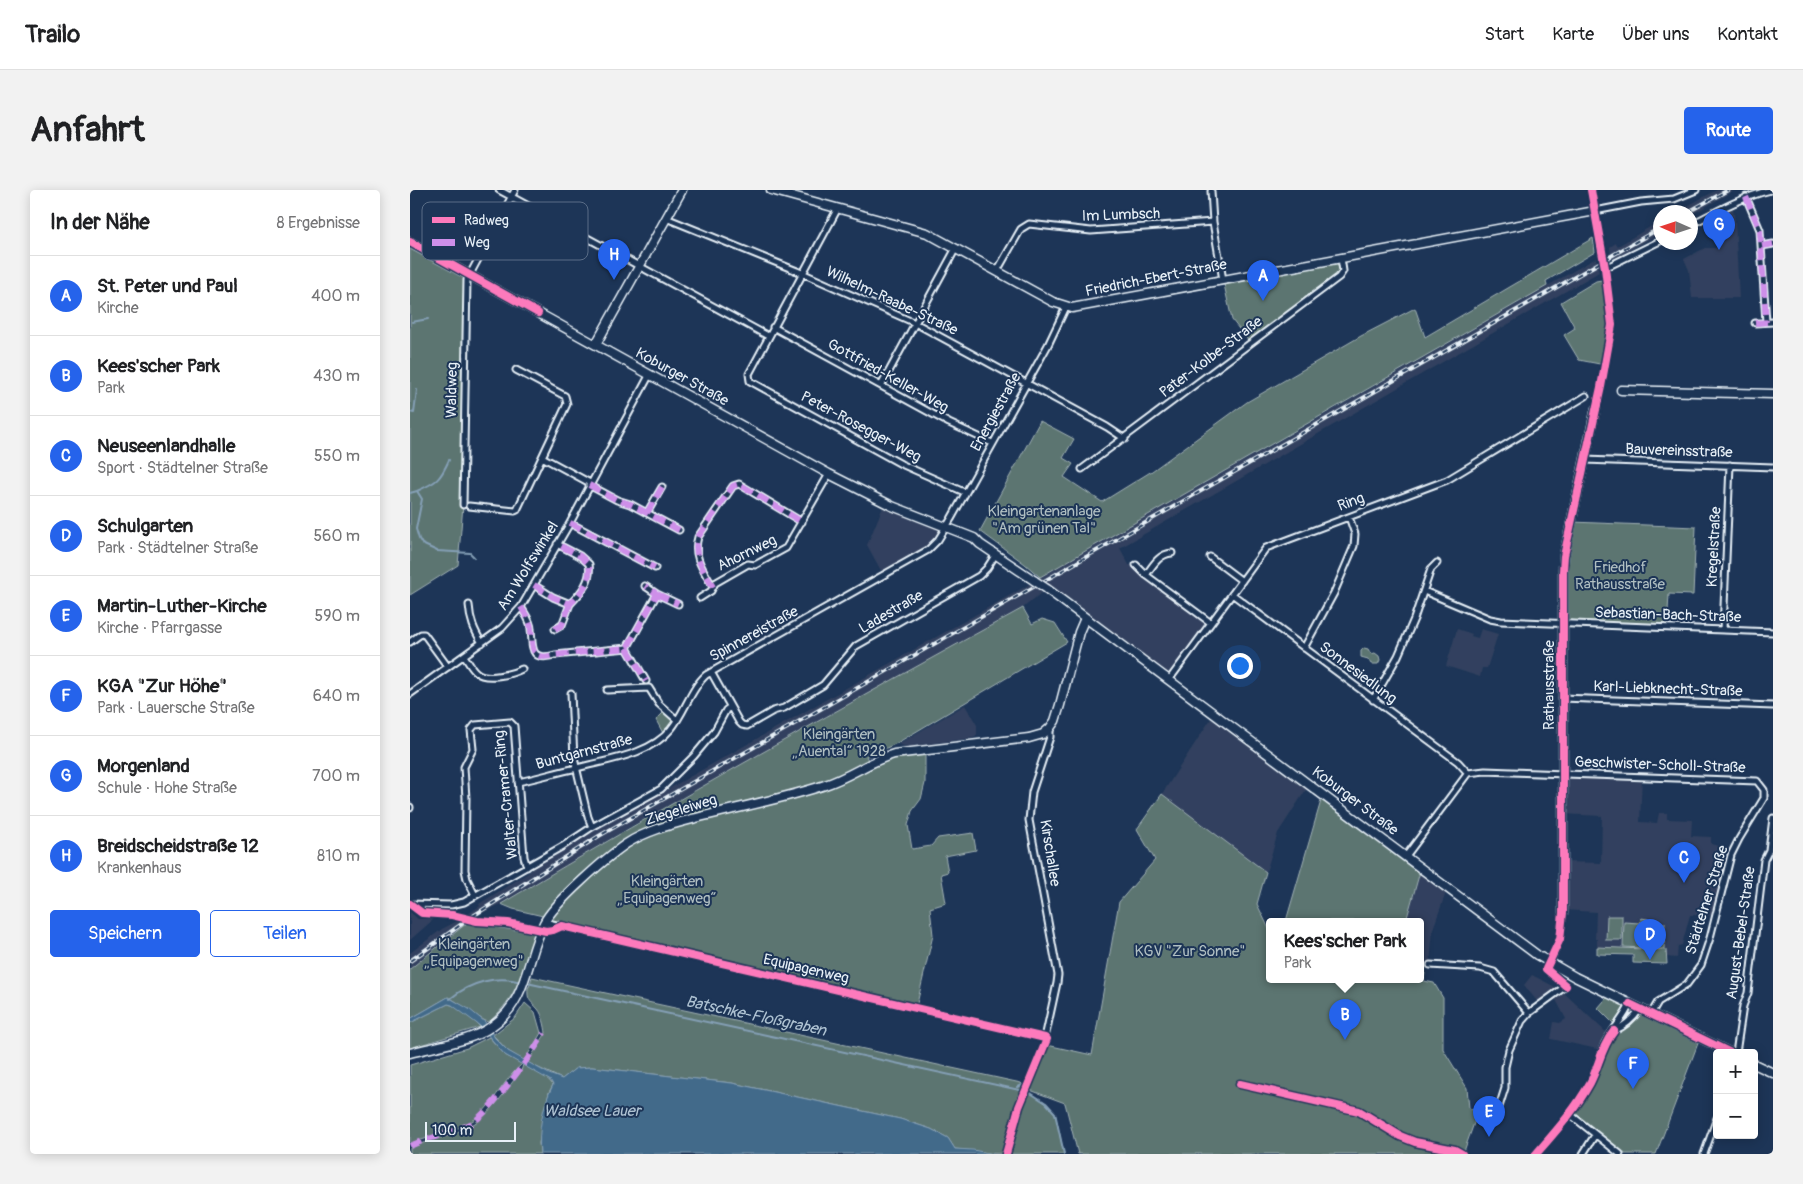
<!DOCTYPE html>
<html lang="de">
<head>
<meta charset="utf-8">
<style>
	:root { --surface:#fff; --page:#f2f2f2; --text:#202124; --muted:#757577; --line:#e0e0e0; --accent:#2563eb }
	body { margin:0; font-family:Pangolin,sans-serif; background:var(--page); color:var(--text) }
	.controls { position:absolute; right:15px; bottom:15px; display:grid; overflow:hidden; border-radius:5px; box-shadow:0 2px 12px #0003 }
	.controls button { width:45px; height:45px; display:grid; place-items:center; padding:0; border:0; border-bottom:1px solid var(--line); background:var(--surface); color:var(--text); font:25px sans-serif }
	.compass { position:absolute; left:1243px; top:15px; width:45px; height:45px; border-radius:50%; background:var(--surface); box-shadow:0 2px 12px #0003; rotate:273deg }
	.scale { position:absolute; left:15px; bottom:12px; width:91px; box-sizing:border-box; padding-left:5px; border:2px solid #e8f1f8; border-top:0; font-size:14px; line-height:18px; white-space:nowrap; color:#e8f1f8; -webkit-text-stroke:4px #1d3557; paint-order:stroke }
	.you { position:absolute; left:829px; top:475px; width:18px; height:18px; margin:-12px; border:4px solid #fff; border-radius:50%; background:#1a73e8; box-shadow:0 0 0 8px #1a73e833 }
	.badge { display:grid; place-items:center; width:32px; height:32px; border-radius:50%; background:var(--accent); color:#fff; font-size:16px; font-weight:700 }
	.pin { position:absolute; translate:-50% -41px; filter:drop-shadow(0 1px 2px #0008) }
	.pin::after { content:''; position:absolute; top:26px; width:18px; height:15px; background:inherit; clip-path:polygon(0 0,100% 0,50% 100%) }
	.popup { position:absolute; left:856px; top:728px; width:158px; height:65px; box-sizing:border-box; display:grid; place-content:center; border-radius:5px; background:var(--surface); filter:drop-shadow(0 1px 4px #0005); font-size:16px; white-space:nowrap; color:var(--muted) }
	.popup b { font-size:19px; color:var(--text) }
	.popup::after { content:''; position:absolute; left:50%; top:100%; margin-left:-10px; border:10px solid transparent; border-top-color:var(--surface) }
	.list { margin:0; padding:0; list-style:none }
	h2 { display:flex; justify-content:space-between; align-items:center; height:65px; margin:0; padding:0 20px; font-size:21px }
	h2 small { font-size:16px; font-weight:400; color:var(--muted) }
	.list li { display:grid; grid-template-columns:32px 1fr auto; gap:15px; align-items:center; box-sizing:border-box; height:80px; padding:0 20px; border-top:1px solid var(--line) }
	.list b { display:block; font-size:19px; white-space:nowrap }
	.list p { margin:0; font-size:16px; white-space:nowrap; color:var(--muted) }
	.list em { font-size:16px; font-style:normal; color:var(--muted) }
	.actions { display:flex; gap:10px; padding:15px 20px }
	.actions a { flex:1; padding:11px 0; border:1px solid var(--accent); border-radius:5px; text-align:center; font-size:18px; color:var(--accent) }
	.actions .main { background:var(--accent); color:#fff }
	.map { position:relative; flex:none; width:1363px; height:964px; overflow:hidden; border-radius:5px }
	header { display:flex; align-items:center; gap:30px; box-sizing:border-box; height:70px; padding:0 25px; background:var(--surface); border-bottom:1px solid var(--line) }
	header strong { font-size:24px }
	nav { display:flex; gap:28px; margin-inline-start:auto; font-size:18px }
	.intro { display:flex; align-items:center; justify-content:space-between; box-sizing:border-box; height:120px; padding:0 30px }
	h1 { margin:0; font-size:35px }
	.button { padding:12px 22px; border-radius:5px; background:var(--accent); color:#fff; font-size:18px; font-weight:700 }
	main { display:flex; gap:30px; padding:0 30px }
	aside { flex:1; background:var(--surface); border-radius:5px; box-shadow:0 2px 12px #0003 }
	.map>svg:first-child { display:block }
	.built { fill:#31415e }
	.green { fill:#5b7471; stroke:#a2b2b4 }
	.water { fill:#436a8a; stroke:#85a0b6 }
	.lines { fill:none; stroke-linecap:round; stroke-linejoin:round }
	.stream { stroke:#85a0b6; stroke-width:2 }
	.street-casing { stroke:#e8f1f8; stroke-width:9 }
	.secondary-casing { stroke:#e8f1f8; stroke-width:11 }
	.street { stroke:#1d3557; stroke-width:5 }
	.secondary { stroke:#1d3557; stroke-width:8 }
	.rail-casing { stroke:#e8f1f8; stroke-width:4 }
	.rail { stroke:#1d3557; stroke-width:2; stroke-dasharray:5.5; stroke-linecap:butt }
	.secondary-bridge-casing { stroke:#e8f1f8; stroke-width:11; stroke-linecap:butt }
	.secondary-bridge { stroke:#1d3557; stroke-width:8 }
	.quiet { stroke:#ce8fe9; stroke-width:6; stroke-dasharray:12 6; stroke-linecap:butt }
	.cycleway-casing { stroke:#1d3557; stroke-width:11 }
	.cycleway { stroke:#fd7abc; stroke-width:8 }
	.labels { text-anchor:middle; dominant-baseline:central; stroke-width:4; stroke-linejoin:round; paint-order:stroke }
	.street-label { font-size:15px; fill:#e8f1f8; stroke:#1d3557 }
	.park-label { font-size:15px; fill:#b0bfc2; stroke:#1d3557 }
	.water-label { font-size:16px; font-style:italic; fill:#aec2d2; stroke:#1d3557 }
	.key { fill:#1d3557; stroke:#5a6d87; stroke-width:1 }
	.key-label { font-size:14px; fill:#e8f1f8 }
</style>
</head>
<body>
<header>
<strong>Trailo</strong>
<nav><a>Start</a><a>Karte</a><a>Über uns</a><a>Kontakt</a></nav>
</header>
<div class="intro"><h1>Anfahrt</h1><a class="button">Route</a></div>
<main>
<aside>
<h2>In der Nähe<small>8 Ergebnisse</small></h2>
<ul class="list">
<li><span class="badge">A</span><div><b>St. Peter und Paul</b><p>Kirche</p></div><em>400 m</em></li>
<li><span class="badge">B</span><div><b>Kees'scher Park</b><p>Park</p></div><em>430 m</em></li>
<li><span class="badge">C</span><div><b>Neuseenlandhalle</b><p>Sport · Städtelner Straße</p></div><em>550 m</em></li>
<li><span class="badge">D</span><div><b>Schulgarten</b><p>Park · Städtelner Straße</p></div><em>560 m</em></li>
<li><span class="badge">E</span><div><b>Martin-Luther-Kirche</b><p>Kirche · Pfarrgasse</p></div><em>590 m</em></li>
<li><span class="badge">F</span><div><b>KGA &quot;Zur Höhe&quot;</b><p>Park · Lauersche Straße</p></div><em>640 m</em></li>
<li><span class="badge">G</span><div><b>Morgenland</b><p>Schule · Hohe Straße</p></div><em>700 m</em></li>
<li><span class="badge">H</span><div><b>Breidscheidstraße 12</b><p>Krankenhaus</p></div><em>810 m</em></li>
</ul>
<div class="actions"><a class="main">Speichern</a><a>Teilen</a></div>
</aside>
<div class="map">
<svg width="1363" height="964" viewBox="0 0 1363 964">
	<rect width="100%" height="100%" fill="#1d3557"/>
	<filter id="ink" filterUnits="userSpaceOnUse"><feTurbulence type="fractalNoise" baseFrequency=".02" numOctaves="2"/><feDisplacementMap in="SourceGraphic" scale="10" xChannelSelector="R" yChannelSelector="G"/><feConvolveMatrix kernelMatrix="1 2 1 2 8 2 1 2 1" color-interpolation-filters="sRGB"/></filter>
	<g filter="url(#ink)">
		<!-- built -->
		<path class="built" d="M1307 0H1325L1281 25 1280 22H1266Z
			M1322 13 1325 30 1329 108H1282L1279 80 1274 69 1295 58H1307L1305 33 1300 24Z
			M1250 31V43L1205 69 1201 68 1200 57 1206 53 1208 56Z
			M1186 68 1189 82 710 358 719 375H726L801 433 759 490 636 399 613 418 430 519 227 633 91 714 66 726 58 724 70 716 69 714 118 683 125 676 186 640 618 395 637 382 886 241Z
			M475 312 535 338 523 356 474 386 457 355Z
			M1047 439 1062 444 1061 446 1068 448 1071 439 1088 444 1077 478H1072L1070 487 1036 476Z
			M555 515 567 535V544L564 548 496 557 488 554Z
			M804 524 899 595 868 643 856 682 752 604Z
			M1152 584 1232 587 1230 632 1247 633 1249 623H1257V629L1282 630 1281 646 1301 647V654L1323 660 1306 726 1280 725 1272 755 1268 756 1267 768 1257 767V774L1223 773V765L1187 764V749H1185L1186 722 1153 720 1152 672 1191 673 1192 626 1152 624Z
			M1011 678 1038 697 1023 739 1020 775 1018 777 1010 775V731H996Z
			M0 722 8 729H24L0 750Z
			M51 729 59 731 0 779V763L32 739Z
			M1122 785 1151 800 1200 846 1192 860 1141 849 1144 832 1150 833 1156 829 1144 806 1130 815 1114 795Z"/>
		<!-- green -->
		<path class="green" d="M1183 48 1185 62 1136 91 1137 96 630 387 615 374 570 341 630 231 664 249 653 268 663 274 654 287 692 312 742 281 837 212 951 146 1005 118 1015 147Z
			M0 59 57 90 53 315 48 375 0 405Z
			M931 68 933 82 840 153 822 130 813 90Z
			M1197 89 1202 135 1195 175 1169 170 1154 145 1165 138 1151 112 1186 91Z
			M1162 332 1286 337 1283 405 1259 404 1257 438 1152 434 1153 381Z
			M613 418 622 434 632 429 645 433 657 452 487 553 470 561 469 563 456 566 458 570 426 587 395 597 248 634 223 646 204 658 183 676 133 726 103 719 91 714C263 611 438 514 613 418Z
			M954 458 958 459 961 464 965 463 969 466 970 470 968 474H961L958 469 951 467V461Z
			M256 520 267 530 254 545 246 530Z
			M515 560V593L511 609 502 621 498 635 502 659 521 656 528 648 563 643 566 660 535 666 538 682 531 684 536 713 520 718 523 745 506 818 138 733 141 723 169 695 227 648 416 595 472 568Z
			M752 604 856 682 847 714 860 741V789H1010V775L1016 776 1014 791 1024 793 1033 808V859L1057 898 1059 918 1068 922 1053 964 1040 959 1037 964H668L655 913 620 900 637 855 682 865 709 712 745 670 727 639Z
			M913 604 1011 678 996 731H876Z
			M1197 726H1212V750H1196Z
			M1231 728 1238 729V733H1255L1254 759 1213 757 1214 732 1230 733Z
			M57 733 118 742 122 740 127 741C114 778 109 805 79 832 73 832 49 812 38 807L0 829V779Z
			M1187 757 1256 760 1257 774 1223 773V765L1187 764Z
			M122 787 611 893 616 899 608 916 595 964C578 964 562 960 545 959L538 948 521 939 490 929 322 893 182 877 166 878 152 889 116 872 121 867 136 843C135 836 133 825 128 819 120 810 117 811 118 797H119Z
			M1200 804 1220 814 1206 836 1188 818Z
			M115 813 125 822 131 843 114 871 98 861 83 845 105 828Z
			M38 814C49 816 63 829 70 837L0 858V833Z
			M1230 819 1290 848 1246 964H1210L1161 925 1181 891 1193 858 1204 841 1212 838Z
			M79 847 95 865 112 874C96 888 86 908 72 923 55 941 22 945 0 954V875L57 858Z
			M113 875 137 888 143 895 139 902 129 953 130 964H0V958C21 949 46 945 65 933 84 921 97 898 111 881Z
			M619 902 636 913 645 923 654 964H598L611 918Z"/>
		<!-- water -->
		<path class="water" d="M38 807 59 819 75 832 85 848 98 861 139 884 152 889 166 878 182 877 322 893 490 929 521 939 538 948 545 959 563 960 583 964H130C128 941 132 916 143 895L141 891 95 865 70 836 42 815 38 814 0 833V829Z"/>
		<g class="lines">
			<!-- stream -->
			<path class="stream" d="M2 132 18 129
				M0 222 4 223 7 200
				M7 301C27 292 30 290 39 270
				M0 303 7 301 12 309 6 339 9 349 12 354 27 361 60 363 64 367
				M117 793 619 902 636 913 645 923 654 964
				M40 809C60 792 86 785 112 792
				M608 897 615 894"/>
			<defs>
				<path id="street" d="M89 0 358 146
					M1181 0 1185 21 1231 12 1264 9 1286 0
					M801 1 803 32 813 90
					M1336 7 1350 40 1356 132
					M428 18 339 184 340 191 491 274 554 302
					M256 28 392 83 505 133 697 237 715 249
					M1280 35C1307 21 1332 7 1361 0
					M1352 56 1363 54
					M1201 75 1250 51
					M587 81 611 39 619 34 681 41 803 32
					M1345 133 1363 132
					M363 137 539 233 582 253
					M471 196 546 58
					M132 267 180 293
					M1175 270 1363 277
					M672 279 929 87 933 81 931 68
					M179 295 207 310 220 314 269 340
					M53 315 57 90 105 0
					M59 316 105 321 107 320 157 214 155 206 106 180
					M237 323 252 297
					M160 333 245 378
					M800 367 832 391
					M726 375 736 385 801 433
					M736 385C743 375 749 364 762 363
					M124 395 143 407 160 414C171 403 182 390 179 374L170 366 147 354
					M303 397C294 381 282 366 288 347L323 296 329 294 392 332
					M1014 401 1080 429 1091 431 1363 442
					M247 404 268 414
					M822 404 1048 572 1058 583
					M290 408 301 401 305 393 338 374 345 375 376 358 419 284
					M59 415C60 430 64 440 72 453
					M111 417C115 424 121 431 121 439 123 457 119 472 145 465L217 458 247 404 235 396
					M145 439 152 435 160 414
					M1313 440 1320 275
					M0 452 11 444H14L38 477
					M217 458 236 491
					M894 458 924 403 944 356 945 344 939 327
					M54 466C58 471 61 478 66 482 76 491 102 484 112 479
					M301 482 329 532 332 535 337 536 363 521 374 518 413 495 446 456 569 386 577 378 586 364
					M759 490 856 358 1037 290 1176 206
					M197 500 239 498 249 514 267 530
					M161 503 164 568 178 627 182 637
					M0 504 92 438 111 417 160 333 240 184
					M1152 508 1363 516
					M963 510 988 466 1004 429 1021 379 1027 373
					M108 592C128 588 147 582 167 578 197 570 240 565 261 539 274 524 281 498 296 485L518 360 528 350 541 329 638 155 656 117
					M0 617V618
					M996 666 1058 583 1075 581 1347 591 1354 600V608L1329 649 1321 665 1300 748 1291 775 1277 794 1248 812 1241 824
					M65 705 57 689 55 680 56 608 54 577 63 559 61 540 65 535 100 532 104 536 114 667 117 677
					M0 714 41 715 54 712 153 656 182 637 251 599 284 566 304 542 316 520 320 517
					M135 731 138 733 635 848 647 793 648 785 619 630 622 602 640 547V538
					M1140 773 1150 749 1153 723
					M1020 775 1070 778 1084 782 1119 823
					M1204 841C1216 836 1223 829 1230 819
					M1326 863 1333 816 1338 803 1354 670 1359 660 1363 628
					M1081 925 1089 917 1095 898V877L1099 860 1112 831 1119 823 1156 796
					M1161 925 1210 964
					M1126 964C1146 941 1166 920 1180 893 1187 880 1189 865 1195 853 1202 839 1214 829 1220 814
					M1173 964 1185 945
					M1294 964 1307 928"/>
				<path id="secondary" d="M361 0 517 43 643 112 662 118 1185 21
					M0 52 419 284 482 316 564 348 570 354 625 391
					M186 154 272 0
					M1211 200 1363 204
					M637 399 1127 765 1165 787 1321 863
					M1153 723V381L1154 366 1186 218
					M0 863C25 856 61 852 82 836 118 811 116 769 134 733 144 713 197 667 216 654 239 639 268 633 294 626 334 616 376 608 415 595 440 587 460 571 484 564L619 548 633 544 640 538 645 531 650 515 669 442 675 428
					M1344 874 1363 883"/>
			</defs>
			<!-- street casing -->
			<use href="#street" class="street-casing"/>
			<!-- secondary casing -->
			<use href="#secondary" class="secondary-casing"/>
			<!-- street -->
			<use href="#street" class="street"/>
			<!-- secondary -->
			<use href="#secondary" class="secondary"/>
			<defs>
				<path id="rail" d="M1278 22 1318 0
					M0 771 63 726 189 646 1250 38"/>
			</defs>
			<!-- rail casing -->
			<use href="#rail" class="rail-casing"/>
			<!-- rail -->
			<use href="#rail" class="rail"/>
			<defs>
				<path id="secondary-bridge" d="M625 391 637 399"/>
			</defs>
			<!-- secondary-bridge casing -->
			<use href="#secondary-bridge" class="secondary-bridge-casing"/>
			<!-- secondary-bridge -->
			<use href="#secondary-bridge" class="secondary-bridge"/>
			<!-- quiet -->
			<path class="quiet" d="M1336 7 1350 40 1356 132
				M1352 56 1363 54
				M1345 133 1363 132
				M179 295 207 310 220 314 269 340
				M237 323 252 297
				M160 333 245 378
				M124 395 143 407 160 414C171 403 182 390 179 374L170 366 147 354
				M303 397C294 381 282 366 288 347L323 296 329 294 392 332
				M247 404 268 414
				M111 417C115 424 121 431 121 439 123 457 119 472 145 465L217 458 247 404 235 396
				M145 439 152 435 160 414
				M217 458 236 491
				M0 956C20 947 43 943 62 933 78 924 126 860 134 843"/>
			<defs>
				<path id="cycleway" d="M0 52 128 123
					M0 714 12 723 42 725 67 731 98 733 136 741 143 740 152 736 635 848 637 849 609 917 596 964
					M1156 796 1136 779 1150 749 1153 723V381L1154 366 1191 197 1202 135 1195 78 1181 0
					M1220 814 1321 863
					M830 894 949 921 990 946 1005 952 1045 960 1052 964
					M1126 964C1146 941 1165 920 1180 893 1189 876 1191 857 1204 841"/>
			</defs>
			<!-- cycleway casing -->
			<use href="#cycleway" class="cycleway-casing"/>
			<!-- cycleway -->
			<use href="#cycleway" class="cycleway"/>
		</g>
	</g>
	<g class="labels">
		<!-- street labels -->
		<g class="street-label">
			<text transform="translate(711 25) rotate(-2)">Im Lumbsch</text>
			<text transform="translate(746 88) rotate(-11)">Friedrich-Ebert-Straße</text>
			<text transform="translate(482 111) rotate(25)">Wilhelm-Raabe-Straße</text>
			<text transform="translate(801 167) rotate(-37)">Pater-Kolbe-Straße</text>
			<text transform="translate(478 186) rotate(29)">Gottfried-Keller-Weg</text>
			<text transform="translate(272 187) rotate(29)">Koburger Straße</text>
			<text transform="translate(42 200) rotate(-89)">Waldweg</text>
			<text transform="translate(586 222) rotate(-61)">Energiestraße</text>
			<text transform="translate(451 237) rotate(28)">Peter-Rosegger-Weg</text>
			<text transform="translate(1269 261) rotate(2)">Bauvereinsstraße</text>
			<text transform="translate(941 312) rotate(-20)">Ring</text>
			<text transform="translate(1304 357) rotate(-87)">Kregelstraße</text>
			<text transform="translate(337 363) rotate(-26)">Ahornweg</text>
			<text transform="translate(118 376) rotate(-58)">Am Wolfswinkel</text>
			<text transform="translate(481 422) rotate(-30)">Ladestraße</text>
			<text transform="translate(1258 425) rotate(2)">Sebastian-Bach-Straße</text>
			<text transform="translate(344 444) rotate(-29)">Spinnereistraße</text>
			<text transform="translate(948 483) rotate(37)">Sonnesiedlung</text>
			<text transform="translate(1139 495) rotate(-90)">Rathausstraße</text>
			<text transform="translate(1258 499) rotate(2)">Karl-Liebknecht-Straße</text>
			<text transform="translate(174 562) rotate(-15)">Buntgarnstraße</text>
			<text transform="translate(1250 575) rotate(2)">Geschwister-Scholl-Straße</text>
			<text transform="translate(96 605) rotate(-96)">Walter-Cramer-Ring</text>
			<text transform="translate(945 611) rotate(37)">Koburger Straße</text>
			<text transform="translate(271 620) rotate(-17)">Ziegeleiweg</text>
			<text transform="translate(640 663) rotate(81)">Kirschallee</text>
			<text transform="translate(1297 710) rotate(-73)">Städtelner Straße</text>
			<text transform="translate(1331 743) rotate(-82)">August-Bebel-Straße</text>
			<text transform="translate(396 779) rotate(13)">Equipagenweg</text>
		</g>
		<!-- park labels -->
		<g class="park-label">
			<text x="634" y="321">Kleingartenanlage<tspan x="634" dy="17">"Am grünen Tal"</tspan></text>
			<text x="1210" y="377">Friedhof<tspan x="1210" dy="17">Rathausstraße</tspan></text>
			<text x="429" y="544">Kleingärten<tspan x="429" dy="17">„Auental“ 1928</tspan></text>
			<text x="257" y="691">Kleingärten<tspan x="257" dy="17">„Equipagenweg“</tspan></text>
			<text x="64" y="754">Kleingärten<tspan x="64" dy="17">„Equipagenweg"</tspan></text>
			<text x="780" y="761">KGV "Zur Sonne"</text>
		</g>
		<!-- water labels -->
		<g class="water-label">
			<text transform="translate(346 826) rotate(12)">Batschke‐Floßgraben</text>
			<text x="182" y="921">Waldsee Lauer</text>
		</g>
	</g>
	<!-- legend -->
	<rect x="12" y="12" width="166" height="58" rx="8" class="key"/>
	<rect x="22" y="27" width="23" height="6" fill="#fd7abc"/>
	<rect x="22" y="49" width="23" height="7" fill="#ce8fe9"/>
	<g class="key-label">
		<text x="54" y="35">Radweg</text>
		<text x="54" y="57">Weg</text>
	</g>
</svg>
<div class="controls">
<button>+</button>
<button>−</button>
</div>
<svg class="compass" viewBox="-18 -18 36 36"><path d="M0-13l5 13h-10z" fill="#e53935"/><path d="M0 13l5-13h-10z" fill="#757577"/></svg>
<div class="scale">100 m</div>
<div class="you"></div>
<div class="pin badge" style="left:853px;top:111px">A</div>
<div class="pin badge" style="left:935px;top:850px">B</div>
<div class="popup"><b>Kees'scher Park</b>Park</div>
<div class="pin badge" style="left:1274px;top:693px">C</div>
<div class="pin badge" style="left:1240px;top:770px">D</div>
<div class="pin badge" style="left:1079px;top:947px">E</div>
<div class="pin badge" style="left:1223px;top:899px">F</div>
<div class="pin badge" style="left:1309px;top:60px">G</div>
<div class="pin badge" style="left:204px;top:90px">H</div>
</div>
</main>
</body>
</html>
